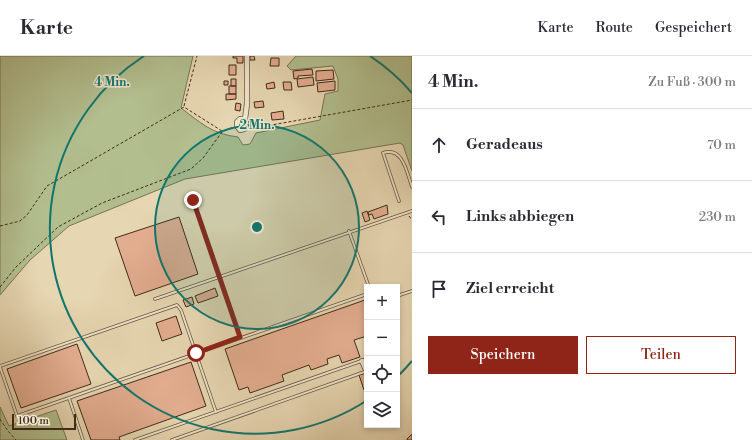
<!DOCTYPE html>
<html lang="de">
<head>
<meta charset="utf-8">
<style>
	:root { --surface:#fff; --page:#f2f2f3; --text:#2b2b33; --muted:#7c7c81; --line:#e1e1e2; --accent:#8f2418 }
	body { margin:0; font-family:"Libre Bodoni",serif; background:var(--page); color:var(--text) }
	.controls { position:absolute; right:12px; bottom:12px; display:grid; overflow:hidden; border-radius:0px; box-shadow:0 2px 6px #0003 }
	.controls button { width:36px; height:36px; display:grid; place-items:center; padding:0; border:0; border-bottom:1px solid var(--line); background:var(--surface); color:var(--text); font:20px sans-serif }
	.scale { position:absolute; left:12px; bottom:10px; width:64px; box-sizing:border-box; padding-left:4px; border:2px solid #412b19; border-top:0; font-size:11px; line-height:14px; white-space:nowrap; color:#412b19; -webkit-text-stroke:3px #efe4cc; paint-order:stroke }
	.stop { position:absolute; width:12px; height:12px; margin:-9px; border:3px solid #8f2418; border-radius:50%; background:#fff }
	.stop.end { background:#8f2418; border-color:#fff; box-shadow:0 1px 4px #0008 }
	.list { margin:0; padding:0; list-style:none }
	h2 { display:flex; justify-content:space-between; align-items:center; height:52px; margin:0; padding:0 16px; font-size:17px }
	h2 small { font-size:13px; font-weight:400; color:var(--muted) }
	.list li { display:grid; grid-template-columns:26px 1fr auto; gap:12px; align-items:center; box-sizing:border-box; height:72px; padding:0 16px; border-top:1px solid var(--line) }
	.list b { display:block; font-size:15px; white-space:nowrap }
	.list em { font-size:13px; font-style:normal; color:var(--muted) }
	.actions { display:flex; gap:8px; padding:12px 16px }
	.actions a { flex:1; padding:9px 0; border:1px solid var(--accent); border-radius:0px; text-align:center; font-size:14px; color:var(--accent) }
	.actions .main { background:var(--accent); color:#fff }
	.icon { flex:none; width:22px; height:22px; fill:none; stroke:currentColor; stroke-width:2; stroke-linecap:round; stroke-linejoin:round }
	.map { position:relative; flex:none; width:412px; height:384px; overflow:hidden }
	header { display:flex; align-items:center; gap:24px; box-sizing:border-box; height:56px; padding:0 20px; background:var(--surface); border-bottom:1px solid var(--line) }
	header strong { font-size:19px }
	nav { display:flex; gap:22px; margin-inline-start:auto; font-size:14px }
	main { display:flex }
	aside { flex:1; background:var(--surface) }
	.map>svg:first-child { display:block }
	.green { fill:#b2be8e; stroke:#7a7454 }
	.building { fill:#e3ad90; stroke:#412b19 }
	.lines { fill:none; stroke-linecap:round; stroke-linejoin:round }
	.lane-casing { stroke:#6a563f; stroke-width:3.5 }
	.street-casing { stroke:#6a563f; stroke-width:6 }
	.path { stroke:#412b19; stroke-width:1; stroke-dasharray:3 2; stroke-linecap:butt }
	.lane { stroke:#efe4cc; stroke-width:2 }
	.street { stroke:#efe4cc; stroke-width:4.5 }
	.route { stroke:#8f2418; stroke-width:5 }
	.ring { fill:none; stroke:#0f766e; stroke-width:2 }
	.centre { fill:#0f766e; stroke:#efe4cc; stroke-width:2 }
	.ring-label { font-size:12px; text-anchor:middle; font-weight:bold; fill:#0f766e; stroke:#efe4cc; stroke-width:3; stroke-linejoin:round; paint-order:stroke }
</style>
</head>
<body>
<header>
<strong>Karte</strong>
<nav><a>Karte</a><a>Route</a><a>Gespeichert</a></nav>
</header>
<main>
<div class="map">
<svg width="412" height="384" viewBox="0 0 412 384">
	<rect width="100%" height="100%" fill="#e6d6b1"/>
	<filter id="stains"><feTurbulence type="fractalNoise" baseFrequency=".005" numOctaves="4"/><feColorMatrix values="0 0 0 0 .2 0 0 0 0 .09 0 0 0 0 .02 0 0 0 .5 -.17"/></filter>
	<radialGradient id="worn" r=".72"><stop offset=".6" stop-color="#630" stop-opacity="0"/><stop offset="1" stop-color="#630" stop-opacity=".3"/></radialGradient>
	<!-- green -->
	<path class="green" d="M0 0H193L181 52C201 67 212 78 238 81L243 89 250 88 256 77 320 64 325 38 338 35V23L333 10 291 14 287 10 296 0H412V115L403 89 400 87 185 123 69 170 30 204 0 239Z
		M0 351 9 370 56 354 67 384H0Z"/>
	<!-- building -->
	<path class="building" d="M233 0H243V7H237V2H233Z
		M250 0H254L255 4H250Z
		M271 2H279V10H270Z
		M229 9H236V19H229Z
		M312 13 313 19 298 20V22L294 23 293 15Z
		M333 14 334 23 316 25V15Z
		M313 21 314 29 298 31 297 23Z
		M231 23H236V30H231Z
		M224 25H228V29H224Z
		M335 25V34L318 36 317 27Z
		M274 26 275 32 267 33 266 28Z
		M283 26H291L292 34H284Z
		M229 30H236V38H229Z
		M226 38H236V43L226 44Z
		M263 45 264 51 255 52 254 46Z
		M236 47 241 48 240 55 235 54Z
		M283 55 284 63 272 64 271 57Z
		M387 149 388 158 374 163 372 158 369 159 368 156Z
		M367 155 370 164 365 166 362 157Z
		M179 161 198 218 135 240 115 182Z
		M215 232 218 240 198 247 195 240Z
		M192 241 194 248 186 251 183 244Z
		M365 244 367 280 354 284 360 301 342 307 339 299 327 303 328 308 311 314 309 309 282 319 284 325 250 337 248 331 239 334 225 293Z
		M176 260 182 278 162 285 156 267Z
		M77 288 91 328 21 352 7 313Z
		M191 306 206 350 119 381 120 384H91L77 345Z
		M367 317V333L364 334 359 319Z
		M412 378V384H407V383Z"/>
	<g class="lines">
		<defs>
			<path id="lane" d="M193 144 240 281
				M399 145 383 97C403 90 407 117 412 131
				M349 175 369 231
				M397 240 412 235
				M155 243 412 155
				M0 310 177 249 181 254 216 356
				M0 311 17 360 367 238
				M69 342 83 384
				M135 384 367 303
				M172 384 367 315"/>
			<path id="street" d="M245 63H240L237 66V70L240 74 244 73 247 70 245 63 247 48V0
				M362 305 367 316"/>
		</defs>
		<!-- lane casing -->
		<use href="#lane" class="lane-casing"/>
		<!-- street casing -->
		<use href="#street" class="street-casing"/>
		<!-- path -->
		<path class="path" d="M184 50 197 0
			M249 73 412 44
			M409 160 412 164
			M0 170 20 165 27 159 47 130 184 51 222 75
			M0 231 16 211 58 171 102 147 191 113 203 102 222 76 233 71
			M0 363 8 375 16 384"/>
		<!-- lane -->
		<use href="#lane" class="lane"/>
		<!-- street -->
		<use href="#street" class="street"/>
	</g>
	<g class="lines">
		<!-- route -->
		<path class="route" d="M193 144 240 281 196 297"/>
	</g>
	<!-- distance rings -->
	<circle cx="257" cy="171" r="102" fill="#0f766e" fill-opacity=".12"/>
	<g class="ring">
		<circle cx="257" cy="171" r="102"/>
		<path d="M412 305A205 205 0 0 1 398 320M366 345A205 205 0 0 1 144 0M370 0A205 205 0 0 1 412 37"/>
	</g>
	<circle cx="257" cy="171" r="6" class="centre"/>
	<g class="ring-label">
		<text x="112" y="30">4 Min.</text>
		<text x="257" y="73">2 Min.</text>
	</g>
	<rect width="100%" height="100%" filter="url(#stains)"/>
	<rect width="100%" height="100%" fill="url(#worn)"/>
</svg>
<div class="controls">
<button>+</button>
<button>−</button>
<button><svg class="icon" aria-label="locate" viewBox="0 0 24 24"><circle cx="12" cy="12" r="6"/><path d="M12 2v4M12 18v4M2 12h4M18 12h4"/></svg></button>
<button><svg class="icon" aria-label="layers" viewBox="0 0 24 24"><path d="M12 4l9 5-9 5-9-5zM3 14l9 5 9-5"/></svg></button>
</div>
<div class="scale">100 m</div>
<div class="stop" style="left:196px;top:297px"></div>
<div class="stop end" style="left:193px;top:144px"></div>
</div>
<aside>
<h2>4 Min.<small>Zu Fuß · 300 m</small></h2>
<ul class="list">
<li><svg class="icon" aria-label="ahead" viewBox="0 0 24 24"><path d="M12 20V5M6 11l6-6 6 6"/></svg><div><b>Geradeaus</b></div><em>70 m</em></li>
<li><svg class="icon" aria-label="left" viewBox="0 0 24 24"><path d="M17 20v-9H6M10 6l-5 5 5 5"/></svg><div><b>Links abbiegen</b></div><em>230 m</em></li>
<li><svg class="icon" aria-label="arrive" viewBox="0 0 24 24"><path d="M6 21V4h12l-3 4 3 4H6"/></svg><div><b>Ziel erreicht</b></div></li>
</ul>
<div class="actions"><a class="main">Speichern</a><a>Teilen</a></div>
</aside>
</main>
</body>
</html>
